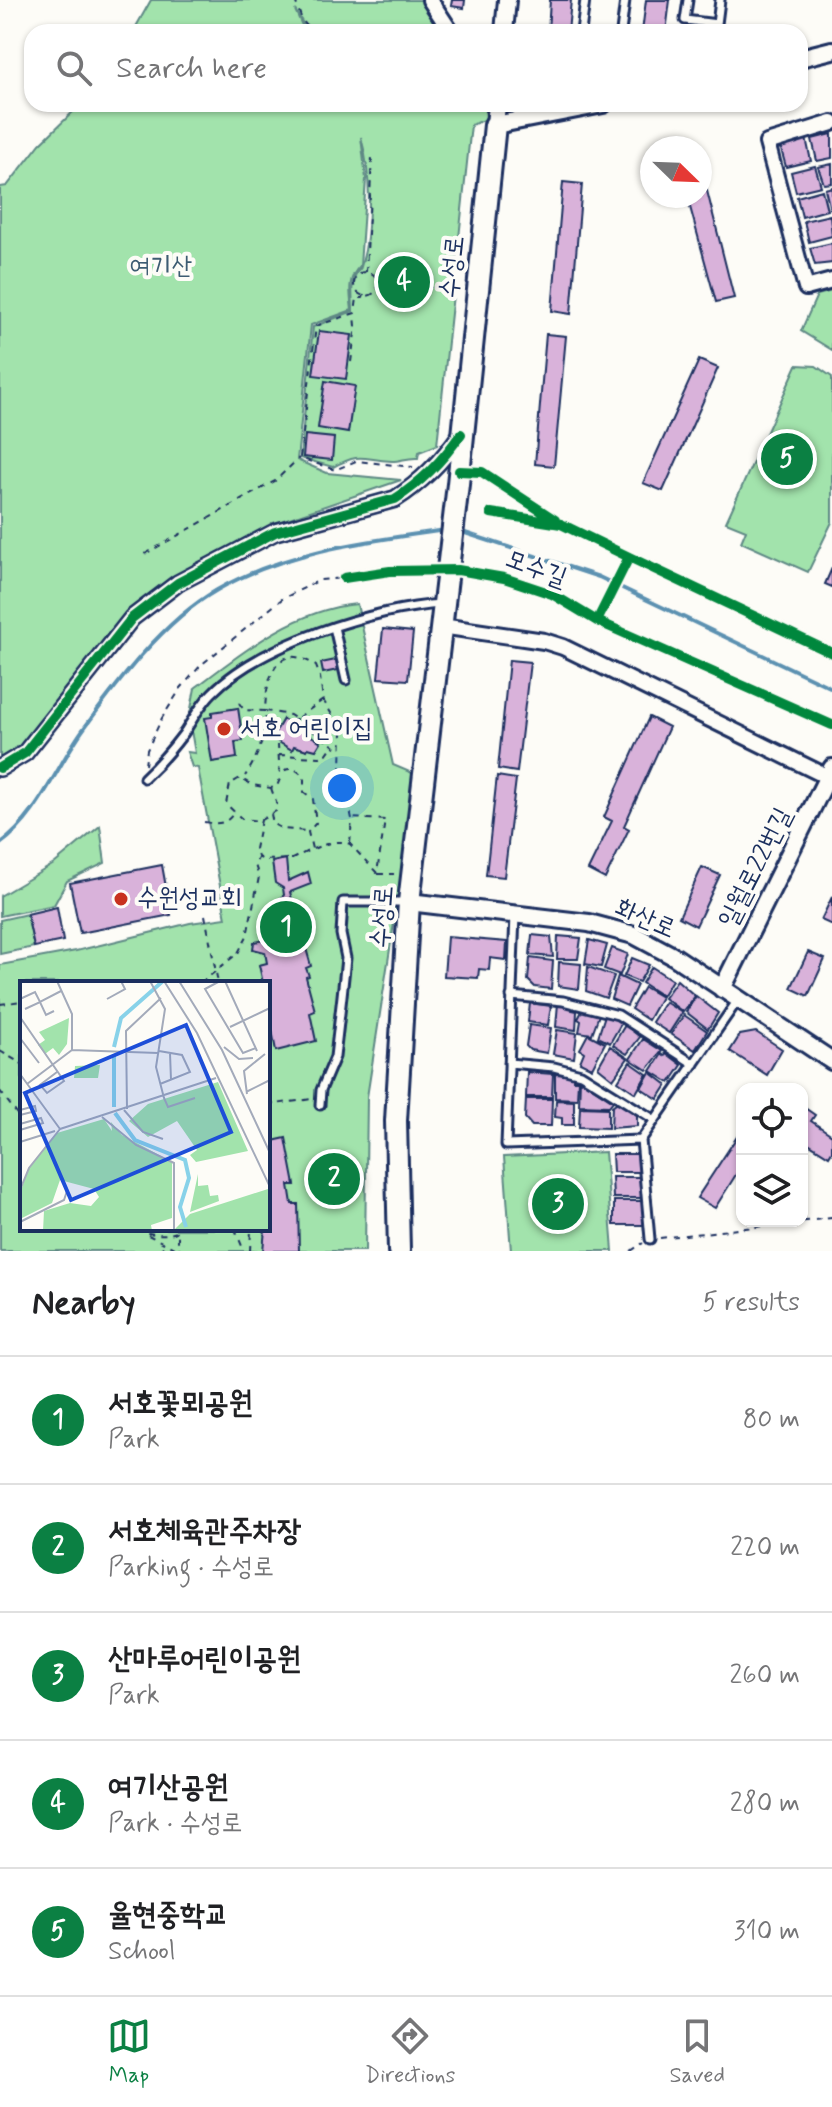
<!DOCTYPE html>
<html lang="en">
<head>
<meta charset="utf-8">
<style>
	:root { --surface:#fff; --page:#f6f6f6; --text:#202124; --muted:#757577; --line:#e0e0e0; --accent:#0b8043 }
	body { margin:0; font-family:Mynerve,"Poor Story",sans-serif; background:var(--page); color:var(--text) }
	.controls { position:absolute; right:24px; bottom:24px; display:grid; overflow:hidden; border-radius:16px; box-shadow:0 2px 6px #0004 }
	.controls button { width:72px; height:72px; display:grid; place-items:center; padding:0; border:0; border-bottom:2px solid var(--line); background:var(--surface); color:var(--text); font:40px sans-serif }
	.compass { position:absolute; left:640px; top:136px; width:72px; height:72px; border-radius:50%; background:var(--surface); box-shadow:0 2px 6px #0004; rotate:113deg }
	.you { position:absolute; left:342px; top:788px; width:28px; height:28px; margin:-20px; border:6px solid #fff; border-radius:50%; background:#1a73e8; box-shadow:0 0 0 12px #1a73e833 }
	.badge { display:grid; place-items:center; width:52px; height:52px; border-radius:50%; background:var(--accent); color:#fff; font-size:26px; font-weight:700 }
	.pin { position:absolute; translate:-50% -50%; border:4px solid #fff; box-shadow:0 2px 8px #0006 }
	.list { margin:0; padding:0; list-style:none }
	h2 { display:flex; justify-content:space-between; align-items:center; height:104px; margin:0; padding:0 32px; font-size:34px }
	h2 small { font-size:26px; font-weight:400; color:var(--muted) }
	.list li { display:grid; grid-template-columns:52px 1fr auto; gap:24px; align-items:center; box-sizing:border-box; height:128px; padding:0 32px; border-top:2px solid var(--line) }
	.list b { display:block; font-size:30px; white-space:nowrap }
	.list p { margin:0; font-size:26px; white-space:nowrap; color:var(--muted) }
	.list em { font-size:26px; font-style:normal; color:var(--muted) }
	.icon { flex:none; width:44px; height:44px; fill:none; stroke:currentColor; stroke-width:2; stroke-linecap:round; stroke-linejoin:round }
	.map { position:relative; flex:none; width:832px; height:1251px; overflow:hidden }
	.search { position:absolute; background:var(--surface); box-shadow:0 2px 6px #0004; left:24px; right:24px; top:24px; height:88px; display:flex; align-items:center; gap:20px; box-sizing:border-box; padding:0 28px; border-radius:24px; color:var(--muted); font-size:30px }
	.sheet { height:744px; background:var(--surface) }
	nav { display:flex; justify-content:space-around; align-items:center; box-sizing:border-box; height:112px; border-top:2px solid var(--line); background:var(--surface); font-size:22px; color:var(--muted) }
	nav a { display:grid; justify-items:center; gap:4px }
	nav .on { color:var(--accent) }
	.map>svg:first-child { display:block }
	.green { fill:#a2e3ac; stroke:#5e8985; stroke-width:2; fill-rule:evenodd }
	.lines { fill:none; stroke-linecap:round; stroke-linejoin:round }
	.stream { stroke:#5c91b1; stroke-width:4 }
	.building { fill:#d9b2da; stroke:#1b2f5e; stroke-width:2 }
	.service-casing { stroke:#1b2f5e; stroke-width:13 }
	.minor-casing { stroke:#1b2f5e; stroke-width:20 }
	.tertiary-casing { stroke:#1b2f5e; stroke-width:22 }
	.secondary-casing { stroke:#1b2f5e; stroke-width:26 }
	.path { stroke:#1b2f5e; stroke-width:2; stroke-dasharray:6 6; stroke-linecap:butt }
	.service { stroke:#fdfcf7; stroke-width:7 }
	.minor { stroke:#fdfcf7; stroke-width:14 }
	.tertiary { stroke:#fdfcf7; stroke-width:16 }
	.secondary { stroke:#fdfcf7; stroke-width:20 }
	.cycleway-casing { stroke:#fdfcf7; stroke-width:15 }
	.cycleway { stroke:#00873e; stroke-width:10 }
	.poi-dot { fill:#c8321e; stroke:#fdfcf7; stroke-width:3 }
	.labels { text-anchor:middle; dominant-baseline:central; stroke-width:8; stroke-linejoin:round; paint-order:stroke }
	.park-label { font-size:26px; fill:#3d5c72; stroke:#fdfcf7 }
	.street-label { font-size:26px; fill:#1b2f5e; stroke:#fdfcf7 }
	.poi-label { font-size:26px; fill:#1b2f5e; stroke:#fdfcf7; text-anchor:start }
	.inset-river { fill:none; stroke:#88d2e9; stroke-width:4 }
	.inset-road { fill:none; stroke:#a3aaba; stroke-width:2 }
	.view { fill:#1d4ed8; fill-opacity:0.15; stroke:#1d4ed8; stroke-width:4 }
	.inset-edge { fill:none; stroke:#1b2f5e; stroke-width:4 }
</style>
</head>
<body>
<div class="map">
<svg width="832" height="1251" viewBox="0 0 832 1251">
	<rect width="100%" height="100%" fill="#fdfcf7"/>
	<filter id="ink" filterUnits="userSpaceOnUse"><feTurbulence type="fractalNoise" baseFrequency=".0125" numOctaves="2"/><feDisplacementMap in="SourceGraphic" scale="16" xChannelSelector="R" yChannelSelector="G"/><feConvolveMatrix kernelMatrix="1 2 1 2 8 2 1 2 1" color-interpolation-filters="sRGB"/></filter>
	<g filter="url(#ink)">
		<!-- green -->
		<path class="green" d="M151 0H427L446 32H308L295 10 305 32H133Z
			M81 104H483L487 119 471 125 437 445 419 452 418 458C408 457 401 461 392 461 362 460 363 451 333 467L300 458 313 327 353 311C353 300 350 284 356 274 361 263 359 275 362 263 372 227 371 172 361 137L366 179 360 266C347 278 350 293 352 310L311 325 297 460 327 473 401 480 284 520 157 590 108 637 66 693 14 756 0 761V187L7 186 40 144Z
			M832 291V350L801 331 817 295Z
			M797 365 816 366 832 377V522L808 572 741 542 746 530 726 522Z
			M357 604 393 765 417 775 367 1097 365 1251H0V965L76 951 190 923 226 918 198 768 192 767 187 752 195 753 189 719 195 688C244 651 294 610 357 604ZM22 983H268V1229H22Z
			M100 826 105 863 67 881 54 905 0 916V896L54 864Z
			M27 914 34 947 0 954V920Z
			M605 1152 613 1251H511L504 1157Z"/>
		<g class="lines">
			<!-- stream -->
			<path class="stream" d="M459 531 599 577 832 688
				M0 844C37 818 56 768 82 731 118 682 163 621 217 590 287 550 368 541 446 530"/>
		</g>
		<!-- building -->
		<path class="building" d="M452 0H465L464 8 451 6Z
			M550 0H571L568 32H548Z
			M646 0H670L666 32H642Z
			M832 134V158L817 161 812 139Z
			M806 138 811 161 786 167 781 149 786 143Z
			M700 163 734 298 716 302 687 196H700Z
			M832 164V183L824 184 818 167Z
			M815 166 821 186 796 192 791 172Z
			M563 182 582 184 571 314 552 311Z
			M832 187V209H830L825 189Z
			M822 190 827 210 802 217 797 197Z
			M830 215 832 236 809 242 804 221Z
			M832 243V263L815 265 810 248Z
			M319 331 352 335 346 379 313 375Z
			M546 334 566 336 554 466 535 464Z
			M699 360 718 368 663 491 643 483Z
			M325 381 355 386 348 433 318 428Z
			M305 435 334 438 332 460 303 457Z
			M832 568V587L825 584Z
			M383 629 413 632 408 680 378 678Z
			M336 660 338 670 323 673 321 663Z
			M509 660 530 662 517 772 498 769Z
			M238 708 243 741 235 742 237 758 212 762 205 718 212 717V712Z
			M649 717 669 727 624 826 629 829 605 879 588 870 612 821 604 817Z
			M283 719 321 742 316 750 308 748 307 750 294 746 292 750 272 738Z
			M497 776 516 779 504 877 486 875Z
			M286 859 288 881 308 872 311 884 290 892 311 966 306 968 309 976 306 977 315 1011 310 1013 316 1041 276 1051 268 1009V983H263L259 965 267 963 265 952 253 949 254 942 277 938 275 932 270 933 268 929 262 931V926L269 911 284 895 283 888 275 883 272 862Z
			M162 865 171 915 80 933 70 883Z
			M702 867 720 875 696 926 679 917Z
			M832 897V925L821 920Z
			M57 907 63 941 34 947 27 914Z
			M532 935 551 937 553 957 530 955Z
			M558 936 581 938 578 959H557Z
			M447 937 507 942 506 960 490 958 489 970 479 969 478 978 444 976Z
			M589 940 607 945 601 967 585 964Z
			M612 948 628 954 620 975 604 969Z
			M808 952 825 959 808 996 791 988Z
			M530 958 553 961 551 989 535 987 528 980Z
			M632 958 649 965 639 982 624 976Z
			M559 962 581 964 579 989 558 986Z
			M588 967 614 976 606 998 586 991Z
			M652 967 672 980 662 996 642 983Z
			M618 976 637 985 627 1006 611 999Z
			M677 980 695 996 683 1012 664 998Z
			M644 987 661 997 648 1020 631 1009Z
			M696 996 718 1013 708 1029 686 1012Z
			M665 1002 682 1013 669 1033 652 1022Z
			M530 1003 551 1006 548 1025 528 1022Z
			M558 1003 572 1004V1010L577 1011 576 1030 556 1027Z
			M584 1007 600 1012 592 1034 579 1032 581 1021 578 1019Z
			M605 1015 622 1022 610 1043 598 1037Z
			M684 1015 707 1031 695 1050 671 1034Z
			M529 1025 551 1028 547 1053 530 1050 526 1046Z
			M625 1025 640 1037 627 1054 613 1045Z
			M557 1030 577 1033 574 1058 553 1054Z
			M756 1032 782 1049 767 1075 730 1051 740 1035Z
			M588 1034 605 1043 592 1068 580 1062 584 1052 580 1049Z
			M643 1039 662 1051 647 1070 630 1059Z
			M610 1046 628 1058 613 1079 598 1067Z
			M666 1053 682 1065 670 1083 651 1071 662 1054 664 1056Z
			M630 1062 647 1074 636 1093 618 1081Z
			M527 1072 553 1074 552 1097H526Z
			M650 1072 667 1085 658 1099 641 1088Z
			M555 1074 573 1075V1080H578L577 1099 555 1098Z
			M580 1079 613 1101 609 1106 579 1105Z
			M526 1099H552L551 1126H532L525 1118Z
			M556 1100 574 1101V1125H562V1118L555 1117Z
			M620 1100 637 1112V1126L611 1128 612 1106Z
			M802 1106 815 1115 811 1121 832 1135V1151L829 1156 802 1139 805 1132 802 1130Z
			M580 1107 608 1108V1128L579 1127Z
			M742 1129V1165L715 1208 697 1198Z
			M286 1138 295 1185H289L292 1204H298L299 1251H263L265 1229H268V1142Z
			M612 1154H641V1172H613Z
			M612 1177H643L644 1198H613Z
			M614 1201H644L646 1225H614Z"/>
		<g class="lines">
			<defs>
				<path id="service" d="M688 0 685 20 717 24 720 0
					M581 32 585 0
					M621 32 625 0
					M334 627 346 680
					M144 778C159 764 172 749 184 733 193 719 201 704 212 693 260 644 375 608 442 604
					M515 915 506 1145 641 1140 738 1000
					M511 996 563 1001 618 1015 694 1064
					M509 1063 554 1067 581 1074 655 1120
					M320 1105 321 1090 335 1057 342 996 346 958 341 934 343 902H407
					M641 1140 650 1239"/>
				<path id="minor" d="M430 0 451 32
					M832 123 767 143 806 288 832 281
					M441 626 544 641 563 647 832 779
					M0 768 25 753 132 618 178 583 275 532 395 499C422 482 443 460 461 434"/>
				<path id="tertiary" d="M504 32 507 0
					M800 58 832 50
					M497 104 495 125 603 104
					M409 902 589 923 634 935 675 957 832 1061
					M722 989 832 768"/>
				<path id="secondary" d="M399 1251 396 1121 409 902 458 484 495 125"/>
			</defs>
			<!-- service casing -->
			<use href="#service" class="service-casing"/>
			<!-- minor casing -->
			<use href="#minor" class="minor-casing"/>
			<!-- tertiary casing -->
			<use href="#tertiary" class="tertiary-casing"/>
			<!-- secondary casing -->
			<use href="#secondary" class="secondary-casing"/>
			<!-- path -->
			<path class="path" d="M295 0 302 20 312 32
				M366 272 372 157
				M354 284a12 12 0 1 1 24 0a12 12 0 1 1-24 0Z
				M378 285 460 288
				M364 295 363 298H357L355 313 316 326 300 458 335 470 356 461 413 467
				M351 362 356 326 355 315
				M145 554 275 481 299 458
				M323 700 296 719 290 715 265 711C266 680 276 638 316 666L320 677 323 700 342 731 341 769 352 819 350 844
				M239 703 244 710 265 711C268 732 257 759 245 776
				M292 722 296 719 340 750
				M313 731 321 721 331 715
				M279 755 320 757 326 755 333 745
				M145 765 147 750 162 718 181 688 201 665 282 599 320 580 344 578
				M271 788 277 805 276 811 259 821 242 819 226 804 230 784 240 778 252 785 271 788 277 786 280 779 278 745
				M271 814 273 824 283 829 307 831
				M261 820 255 849 258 857 263 860 292 859 312 849 308 832 316 823 313 799 304 792V777C296 768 291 767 280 772
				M204 822C217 824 225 825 233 814
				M313 849C325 844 338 839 350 844L377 873 385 820 352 818
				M378 874H394
				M205 915 218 983
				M201 983 238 953 247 936 259 877 255 865 258 858
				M0 1004 22 1001
				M0 1051 22 1064
				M0 1091 22 1121
				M268 1105 312 1099
				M136 1229C146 1234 168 1237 178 1231V1246L181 1251
				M235 1229 244 1251
				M148 1235 178 1250
				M660 1238 832 1218
				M159 1251 166 1244
				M250 1251 251 1229
				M631 1251 643 1243"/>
			<!-- service -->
			<use href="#service" class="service"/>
			<!-- minor -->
			<use href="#minor" class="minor"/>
			<!-- tertiary -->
			<use href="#tertiary" class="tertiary"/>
			<!-- secondary -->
			<use href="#secondary" class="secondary"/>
			<defs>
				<path id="cycleway" d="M459 471 482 472 555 520
					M491 513 561 524 629 557
					M344 578 390 571 458 570 504 578 552 594 597 621 832 725
					M597 621 629 557 832 653
					M0 768 25 753 132 618 178 583 275 532 395 499C422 482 443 460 461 434"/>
			</defs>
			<!-- cycleway casing -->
			<use href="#cycleway" class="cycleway-casing"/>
			<!-- cycleway -->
			<use href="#cycleway" class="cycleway"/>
		</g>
	</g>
	<!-- markers -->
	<g class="poi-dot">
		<circle cx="224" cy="729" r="8"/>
		<circle cx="121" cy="899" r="8"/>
	</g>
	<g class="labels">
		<!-- park labels -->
		<g class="park-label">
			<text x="161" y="267">여기산</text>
		</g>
		<!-- street labels -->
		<g class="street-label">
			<text transform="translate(453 267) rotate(-84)">수성로</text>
			<text transform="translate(536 569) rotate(20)">모수길</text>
			<text transform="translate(756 868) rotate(-63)">일월로22번길</text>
			<text transform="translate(383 917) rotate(-86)">수성로</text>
			<text transform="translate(645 919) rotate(23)">화산로</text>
		</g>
		<!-- poi labels -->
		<g class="poi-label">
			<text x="240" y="729">서호 어린이집</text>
			<text x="137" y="899">수원성교회</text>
		</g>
	</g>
	<!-- overview -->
	<g transform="translate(20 981)">
		<rect width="250" height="250" fill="#fdfcf7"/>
		<path d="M49 37 47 63 39 74 33 67 25 73 18 64 25 59 19 51ZM80 84 78 97H54L55 85ZM198 101 228 170 176 181 170 174 177 169 157 140 128 156 109 140 128 123ZM84 138 92 150 91 141 102 154 152 181V237L131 244 132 250H23L24 230 50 222 71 225 79 216 74 208 40 199 32 222 0 238V212L9 187 37 152ZM178 193V205L188 204 190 215 198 214 199 220 170 231ZM248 208 250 250H153L170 233Z" fill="#a2e3ac"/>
		<path class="inset-river" d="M94 66 101 37 143 0M94 126V73M95 132 115 159 165 179 169 197 160 226 166 246"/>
		<path class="inset-road" d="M37 0 52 33V69M130 0 145 28 136 86 144 117 148 126 175 117M144 0 177 52 250 206M159 0 202 69 250 172M200 0 185 8 223 72 236 67M205 0 237 70M0 18 15 11 20 21 41 10M87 18 105 8 101 0M5 28 20 21 26 34 34 30M0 36 44 100 27 112 20 104 37 91M210 46 250 27M0 57 19 82M204 66 219 78 233 77M139 70 162 74 170 91 140 103M150 72 151 99M0 93 40 148M7 103 52 69 138 72M226 111 250 99M227 113 224 90 245 73M107 128 106 50 141 17M0 129 15 125 16 130 0 134M104 129 123 151 143 158M82 136 116 164 154 182V250M0 143 21 137 23 142 0 149M40 148 196 97M0 161 35 150M0 209 9 187 40 148M0 241 44 219 47 210"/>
		<path class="view" d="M166 44 211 151 51 219 5 112Z"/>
		<rect width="250" height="250" class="inset-edge"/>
	</g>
</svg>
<div class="controls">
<button><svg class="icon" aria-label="locate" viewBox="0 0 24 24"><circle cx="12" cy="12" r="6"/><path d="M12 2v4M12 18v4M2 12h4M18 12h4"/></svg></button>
<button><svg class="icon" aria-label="layers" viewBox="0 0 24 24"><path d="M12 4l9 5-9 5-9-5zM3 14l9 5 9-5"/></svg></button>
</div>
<svg class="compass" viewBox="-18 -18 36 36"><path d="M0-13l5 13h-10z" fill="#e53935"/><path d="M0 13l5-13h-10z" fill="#757577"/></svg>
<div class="you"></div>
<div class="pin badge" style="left:286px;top:927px">1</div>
<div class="pin badge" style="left:334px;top:1179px">2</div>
<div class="pin badge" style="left:558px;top:1204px">3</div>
<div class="pin badge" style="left:404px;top:282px">4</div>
<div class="pin badge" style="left:787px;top:459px">5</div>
<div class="search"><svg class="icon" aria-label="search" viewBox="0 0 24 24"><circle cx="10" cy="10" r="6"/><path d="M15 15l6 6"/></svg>Search here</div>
</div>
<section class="sheet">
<h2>Nearby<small>5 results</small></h2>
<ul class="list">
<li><span class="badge">1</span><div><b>서호꽃뫼공원</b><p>Park</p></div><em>80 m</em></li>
<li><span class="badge">2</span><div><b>서호체육관주차장</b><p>Parking · 수성로</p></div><em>220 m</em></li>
<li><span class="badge">3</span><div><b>산마루어린이공원</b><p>Park</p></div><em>260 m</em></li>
<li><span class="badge">4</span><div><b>여기산공원</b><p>Park · 수성로</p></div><em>280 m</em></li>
<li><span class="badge">5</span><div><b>율현중학교</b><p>School</p></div><em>310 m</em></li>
</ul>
</section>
<nav>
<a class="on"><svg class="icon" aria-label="map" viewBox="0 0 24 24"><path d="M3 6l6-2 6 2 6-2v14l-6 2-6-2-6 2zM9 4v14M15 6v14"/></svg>Map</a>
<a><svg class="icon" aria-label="directions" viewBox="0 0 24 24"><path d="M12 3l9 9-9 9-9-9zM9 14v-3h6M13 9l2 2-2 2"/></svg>Directions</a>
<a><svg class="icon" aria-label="saved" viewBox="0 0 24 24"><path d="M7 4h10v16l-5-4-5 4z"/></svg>Saved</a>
</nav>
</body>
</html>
